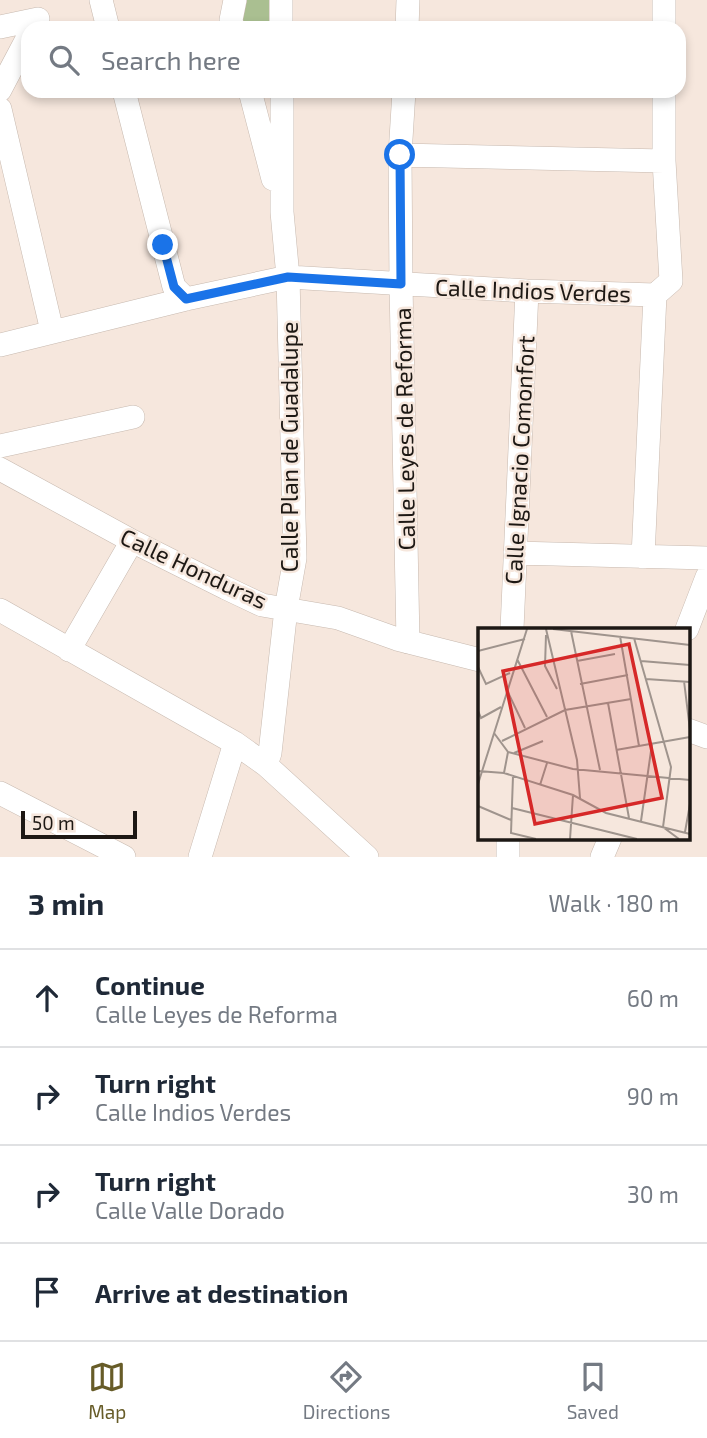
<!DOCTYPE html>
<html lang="en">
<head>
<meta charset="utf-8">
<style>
	:root { --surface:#fff; --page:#f2f2f3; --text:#1f2937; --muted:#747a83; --line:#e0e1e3; --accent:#675c28 }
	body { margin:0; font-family:"Exo 2",sans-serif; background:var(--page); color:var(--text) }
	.scale { position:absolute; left:21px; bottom:18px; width:116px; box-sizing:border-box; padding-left:7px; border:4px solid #1d1814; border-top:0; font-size:19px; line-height:24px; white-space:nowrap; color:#1d1814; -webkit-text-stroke:5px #f6e7dd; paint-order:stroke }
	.stop { position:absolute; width:21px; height:21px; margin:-16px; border:5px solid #1a73e8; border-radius:50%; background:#fff }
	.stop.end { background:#1a73e8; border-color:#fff; box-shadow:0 2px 7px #0008 }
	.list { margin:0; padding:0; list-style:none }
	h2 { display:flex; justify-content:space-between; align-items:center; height:91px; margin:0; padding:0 28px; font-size:30px }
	h2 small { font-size:23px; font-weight:400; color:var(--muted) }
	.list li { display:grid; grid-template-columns:46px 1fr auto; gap:21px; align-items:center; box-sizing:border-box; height:98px; padding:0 28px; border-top:2px solid var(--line) }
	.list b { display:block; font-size:26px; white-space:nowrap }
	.list p { margin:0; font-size:23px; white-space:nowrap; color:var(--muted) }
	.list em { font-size:23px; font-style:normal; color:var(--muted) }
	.icon { flex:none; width:38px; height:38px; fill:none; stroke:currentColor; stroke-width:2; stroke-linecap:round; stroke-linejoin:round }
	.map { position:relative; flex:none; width:707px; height:857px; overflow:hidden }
	.search { position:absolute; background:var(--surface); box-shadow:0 4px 10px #0003; left:21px; right:21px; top:21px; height:77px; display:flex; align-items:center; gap:18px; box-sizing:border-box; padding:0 24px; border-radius:21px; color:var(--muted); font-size:26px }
	.sheet { height:483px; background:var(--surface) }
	nav { display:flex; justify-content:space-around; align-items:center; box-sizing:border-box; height:98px; border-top:2px solid var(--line); background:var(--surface); font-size:19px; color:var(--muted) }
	nav a { display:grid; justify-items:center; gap:4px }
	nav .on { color:var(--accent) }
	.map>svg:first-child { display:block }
	.green { fill:#aabf91 }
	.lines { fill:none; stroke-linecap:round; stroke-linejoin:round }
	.minor-casing { stroke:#c7b9af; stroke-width:24 }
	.minor { stroke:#fff; stroke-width:23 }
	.route { stroke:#1a73e8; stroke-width:9 }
	.labels { text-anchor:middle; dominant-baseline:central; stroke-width:5; stroke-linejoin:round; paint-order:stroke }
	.street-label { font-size:23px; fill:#1d1814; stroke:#f6e7dd }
	.inset-road { fill:none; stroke:#9f948d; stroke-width:2 }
	.view { fill:#d62828; fill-opacity:0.15; stroke:#d62828; stroke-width:3.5 }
	.inset-edge { fill:none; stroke:#1d1814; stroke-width:3.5 }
</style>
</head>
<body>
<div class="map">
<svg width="707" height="857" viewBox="0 0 707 857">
	<rect width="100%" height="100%" fill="#f6e7dd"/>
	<!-- green -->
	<path class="green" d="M247 0H277L278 28H240Z"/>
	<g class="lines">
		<defs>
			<path id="minor" d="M101 0 108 28
				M281 0V28
				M664 0V28
				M0 27 38 19
				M233 28 231 20 235 0
				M407 28 408 0
				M0 90 28 37
				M124 91 174 287 186 299
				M250 91 273 179
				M404 91 400 155 401 284 408 642
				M0 109 52 331
				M400 155 664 161
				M0 345 186 299 288 277 527 291 655 295
				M0 446 133 417
				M0 469 132 541 226 588 262 605 338 618 397 639 480 660
				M515 553 707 558
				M643 557 655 295 671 281 664 161V91
				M0 610 235 743 266 765 367 857
				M512 629 527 291
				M687 629 707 577
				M69 650 132 541
				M688 730 707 737
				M266 765 270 753 286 609 295 558 288 277 282 212V91
				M0 793 124 857
				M200 857 235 743
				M508 857V838
				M602 857 610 838"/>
		</defs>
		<!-- minor casing -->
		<use href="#minor" class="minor-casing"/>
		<!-- minor -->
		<use href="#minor" class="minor"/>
	</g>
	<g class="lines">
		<!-- route -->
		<path class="route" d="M163 245 174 287 186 299 288 277 401 284 400 155"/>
	</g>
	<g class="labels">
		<!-- street labels -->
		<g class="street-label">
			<text transform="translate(533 290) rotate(2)">Calle Indios Verdes</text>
			<text transform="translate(404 429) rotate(-91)">Calle Leyes de Reforma</text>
			<text transform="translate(289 447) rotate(-90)">Calle Plan de Guadalupe</text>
			<text transform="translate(519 460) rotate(-87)">Calle Ignacio Comonfort</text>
			<text transform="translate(194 568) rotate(25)">Calle Honduras</text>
		</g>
	</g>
	<!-- overview -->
	<g transform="translate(478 628)">
		<rect width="212" height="212" fill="#f6e7dd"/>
		<path class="inset-road" d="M68 1 99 132 102 170M75 1 212 17M93 3 122 142M68 7 67 38 79 61M142 8 161 118M156 10 193 139 185 199 201 211M0 23 47 11M39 31 69 89M99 33 137 26M163 33 212 37M0 39 8 56 32 45M168 51 212 54M206 53 212 102M102 56 150 47M28 60 47 100M130 75 151 190M0 83 3 90 23 79M16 105 30 124 26 145M24 113 87 82 153 71M138 122 212 109M30 124 95 141 212 152M36 125 65 113M0 143 26 145 95 167 128 185 212 206M35 148 33 205 58 211M0 156 49 1M62 157 69 135M0 178 33 192M34 180 159 211M163 193 174 116M207 204 212 176M92 211 95 167"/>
		<path class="view" d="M151 16 184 170 57 196 25 43Z"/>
		<rect width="212" height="212" class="inset-edge"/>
	</g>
</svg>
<div class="scale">50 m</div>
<div class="stop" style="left:400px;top:155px"></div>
<div class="stop end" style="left:163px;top:245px"></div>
<div class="search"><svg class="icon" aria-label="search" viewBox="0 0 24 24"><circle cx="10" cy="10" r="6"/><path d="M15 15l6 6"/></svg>Search here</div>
</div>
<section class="sheet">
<h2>3 min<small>Walk · 180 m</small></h2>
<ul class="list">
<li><svg class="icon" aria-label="ahead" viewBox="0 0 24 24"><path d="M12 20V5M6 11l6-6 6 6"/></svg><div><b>Continue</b><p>Calle Leyes de Reforma</p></div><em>60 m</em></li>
<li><svg class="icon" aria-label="right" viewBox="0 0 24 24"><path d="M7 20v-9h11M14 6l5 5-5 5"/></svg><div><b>Turn right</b><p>Calle Indios Verdes</p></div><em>90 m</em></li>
<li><svg class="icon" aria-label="right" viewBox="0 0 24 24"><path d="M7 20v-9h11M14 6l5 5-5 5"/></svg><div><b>Turn right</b><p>Calle Valle Dorado</p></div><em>30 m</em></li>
<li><svg class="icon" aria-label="arrive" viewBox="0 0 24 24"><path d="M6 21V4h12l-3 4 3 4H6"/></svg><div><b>Arrive at destination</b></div></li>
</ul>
</section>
<nav>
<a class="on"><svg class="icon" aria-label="map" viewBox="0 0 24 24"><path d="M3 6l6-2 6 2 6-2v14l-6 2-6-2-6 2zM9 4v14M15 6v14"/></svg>Map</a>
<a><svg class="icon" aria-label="directions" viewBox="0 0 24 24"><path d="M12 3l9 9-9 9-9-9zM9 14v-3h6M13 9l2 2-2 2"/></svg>Directions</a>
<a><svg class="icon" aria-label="saved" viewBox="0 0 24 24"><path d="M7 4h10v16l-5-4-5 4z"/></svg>Saved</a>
</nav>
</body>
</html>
